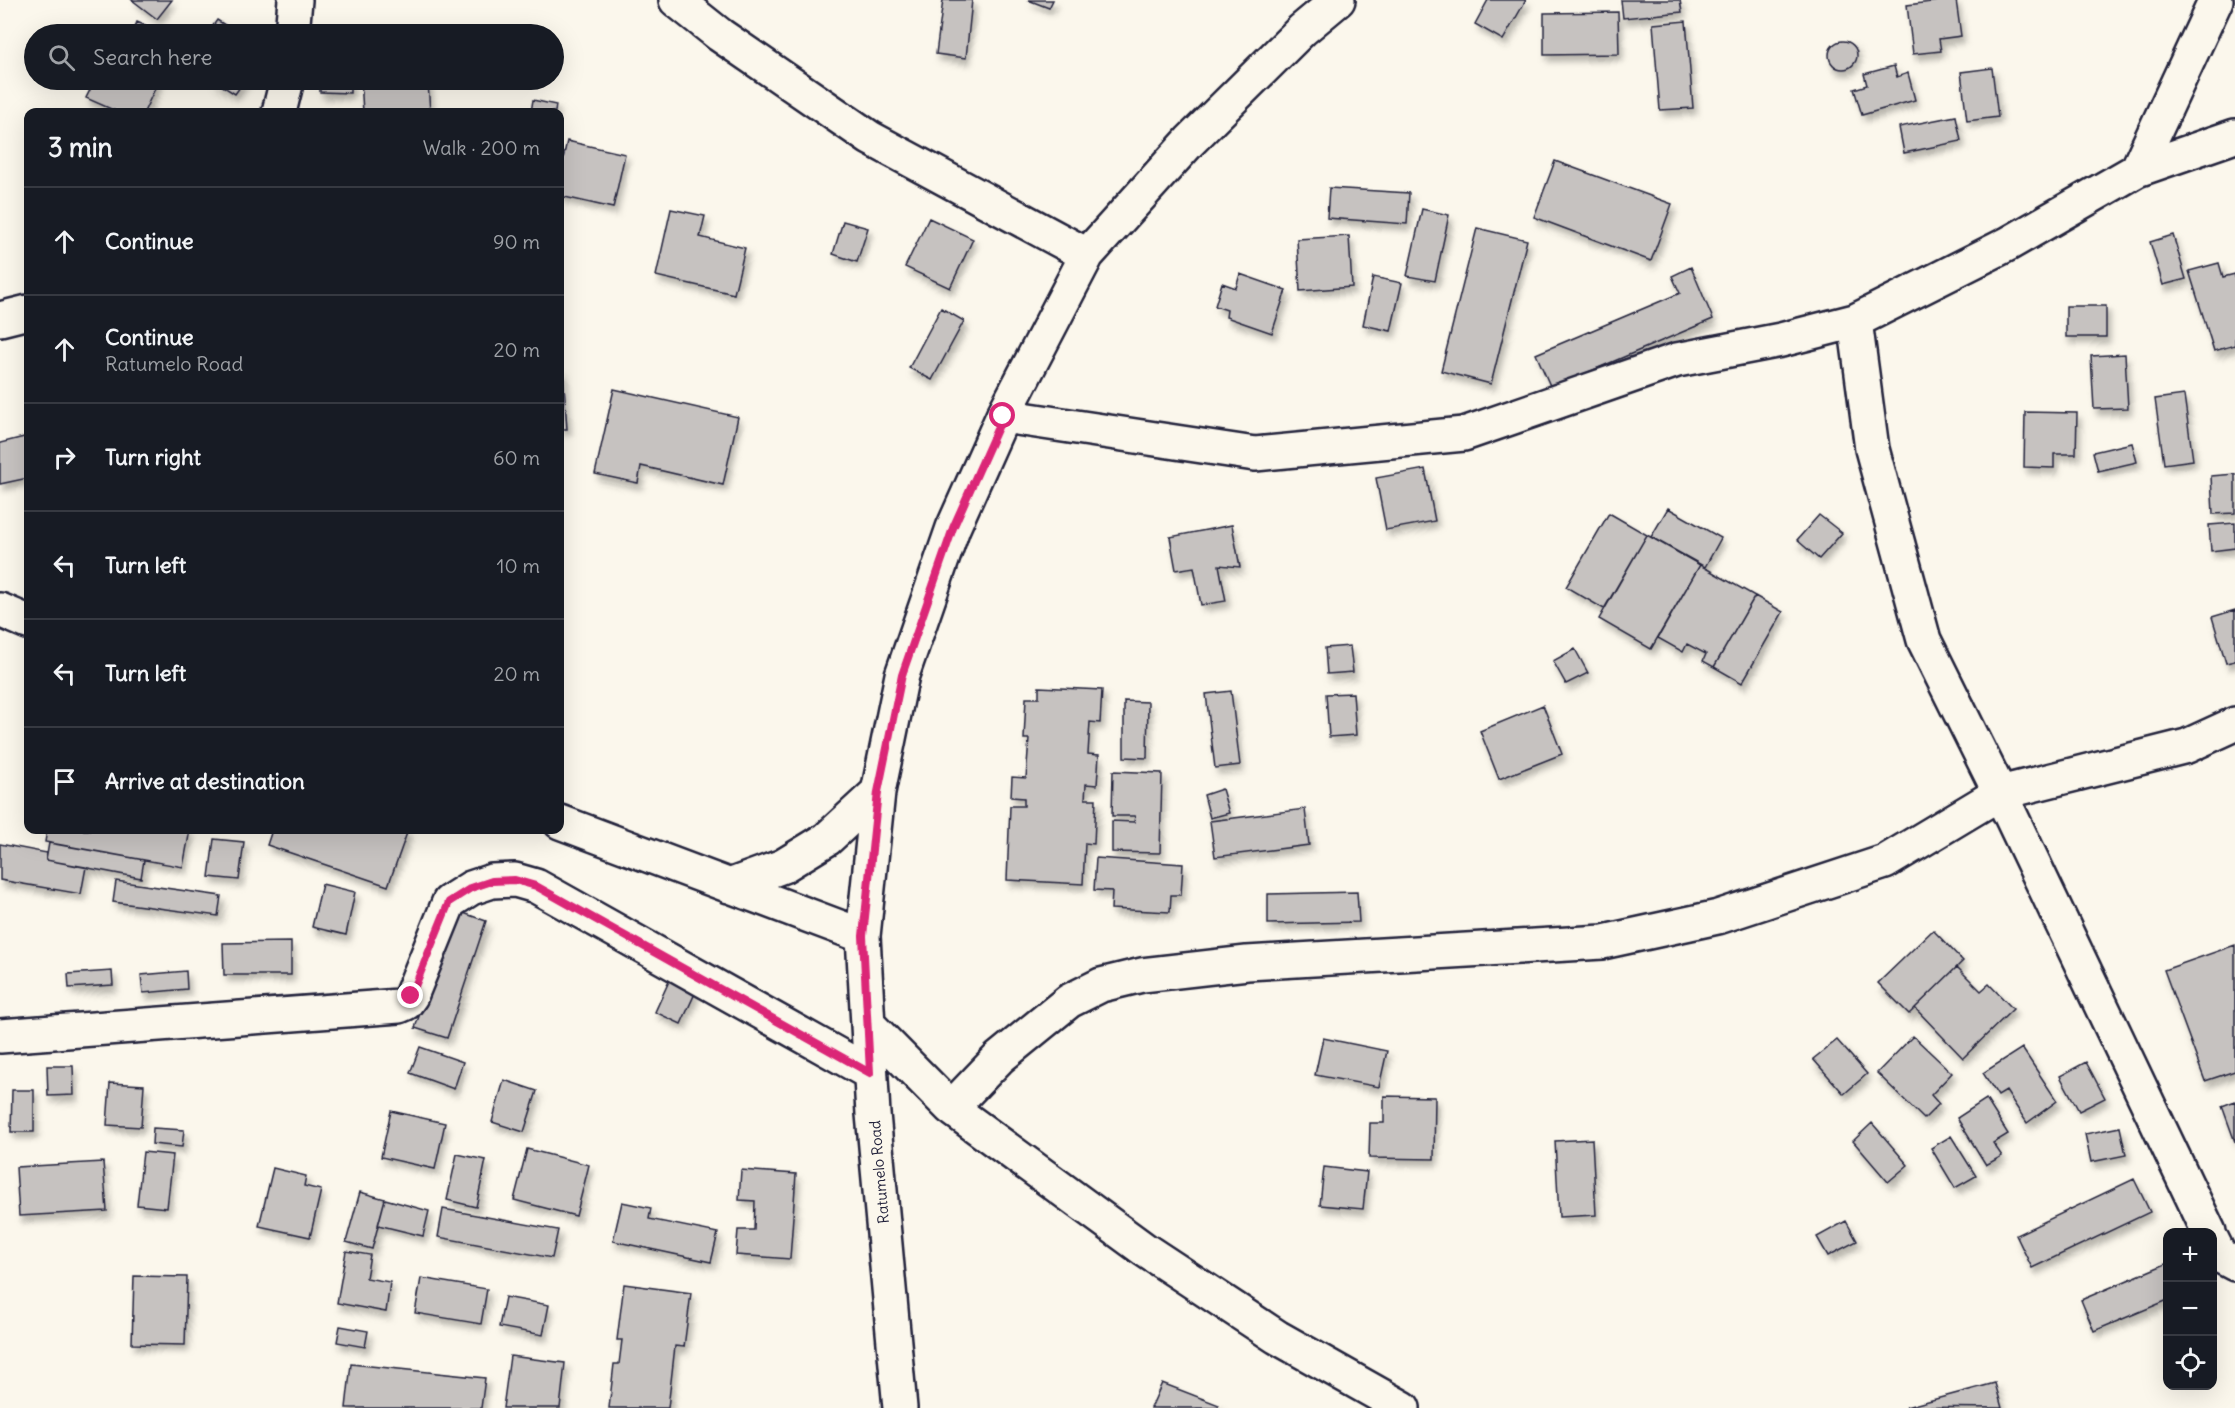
<!DOCTYPE html>
<html lang="en">
<head>
<meta charset="utf-8">
<style>
	:root { --surface:#171b24; --page:#242831; --text:#f1f3f6; --muted:#9ea1a6; --line:#363941 }
	body { margin:0; font-family:Delius,sans-serif; background:var(--page); color:var(--text) }
	.controls { position:absolute; right:18px; bottom:18px; display:grid; overflow:hidden; border-radius:12px; box-shadow:0 6px 24px #0002 }
	.controls button { width:54px; height:54px; display:grid; place-items:center; padding:0; border:0; border-bottom:2px solid var(--line); background:var(--surface); color:var(--text); font:30px sans-serif }
	.stop { position:absolute; width:18px; height:18px; margin:-14px; border:4px solid #db2777; border-radius:50%; background:#fff }
	.stop.end { background:#db2777; border-color:#fff; box-shadow:0 2px 6px #0008 }
	.list { margin:0; padding:0; list-style:none }
	h2 { display:flex; justify-content:space-between; align-items:center; height:78px; margin:0; padding:0 24px; font-size:26px }
	h2 small { font-size:20px; font-weight:400; color:var(--muted) }
	.list li { display:grid; grid-template-columns:39px 1fr auto; gap:18px; align-items:center; box-sizing:border-box; height:108px; padding:0 24px; border-top:2px solid var(--line) }
	.list b { display:block; font-size:22px; white-space:nowrap }
	.list p { margin:0; font-size:20px; white-space:nowrap; color:var(--muted) }
	.list em { font-size:20px; font-style:normal; color:var(--muted) }
	.icon { flex:none; width:33px; height:33px; fill:none; stroke:currentColor; stroke-width:2; stroke-linecap:round; stroke-linejoin:round }
	.map { position:relative; flex:none; width:2235px; height:1408px; overflow:hidden }
	.search { position:absolute; background:var(--surface); box-shadow:0 6px 24px #0002; left:24px; top:24px; width:540px; height:66px; display:flex; align-items:center; gap:15px; box-sizing:border-box; padding:0 21px; border-radius:33px; color:var(--muted); font-size:22px }
	.panel { position:absolute; background:var(--surface); box-shadow:0 6px 24px #0002; left:24px; top:108px; width:540px; height:726px; border-radius:12px }
	.map>svg:first-child { display:block }
	.building { fill:#c6c2c0; stroke:#22223b; stroke-width:1.5; filter:url(#shadow) }
	.lines { fill:none; stroke-linecap:round; stroke-linejoin:round }
	.minor-casing { stroke:#22223b; stroke-width:38 }
	.minor { stroke:#fbf7ec; stroke-width:33 }
	.route { stroke:#db2777; stroke-width:8 }
	.labels { text-anchor:middle; dominant-baseline:central; stroke-width:5; stroke-linejoin:round; paint-order:stroke }
	.street-label { font-size:15px; fill:#22223b; stroke:#fbf7ec }
</style>
</head>
<body>
<div class="map">
<svg width="2235" height="1408" viewBox="0 0 2235 1408">
	<defs>
		<filter id="shadow"><feDropShadow dx="3.5" dy="6" stdDeviation="3" flood-color="#0004"/></filter>
	</defs>
	<rect width="100%" height="100%" fill="#fbf7ec"/>
	<filter id="ink" filterUnits="userSpaceOnUse"><feTurbulence type="fractalNoise" baseFrequency=".0167" numOctaves="2"/><feDisplacementMap in="SourceGraphic" scale="12" xChannelSelector="R" yChannelSelector="G"/><feConvolveMatrix kernelMatrix="1 2 1 2 8 2 1 2 1" color-interpolation-filters="sRGB"/></filter>
	<g filter="url(#ink)">
		<!-- building -->
		<path class="building" d="M132 0H172L157 19Z
			M943 0H972L966 58 936 54Z
			M1028 0H1053L1049 8Z
			M1488 0H1526L1503 40 1475 24Z
			M1621 0H1680L1682 12 1623 18Z
			M1947 0H1956L1961 36 1939 39 1941 51 1913 54 1907 5Z
			M1618 12 1619 54 1544 55V13Z
			M217 20 239 34H207Z
			M1686 21 1693 108 1660 110 1653 24Z
			M137 22 164 34H132Z
			M322 25 352 26V34H322Z
			M1829 55a14 14 0 1 1 28 0a14 14 0 1 1-28 0Z
			M1894 66 1897 77 1908 73 1915 100 1862 115 1854 89 1867 85 1864 74Z
			M1992 68 1998 117 1967 121 1961 72Z
			M95 80H159L144 112H118L86 98Z
			M213 80H245L235 94Z
			M320 80H350V93L320 92Z
			M361 80H397V85L428 82 430 112H363Z
			M533 100 556 105 555 112H531Z
			M1956 116 1961 141 1904 153 1899 127Z
			M567 141 625 154 613 208 560 196V172Z
			M1555 161 1672 204 1651 261 1534 217Z
			M1329 188 1409 193 1407 224 1327 218Z
			M671 209 705 216 700 237 745 248 734 294 656 276Z
			M1422 209 1449 215 1435 281 1407 276Z
			M929 218 973 239 950 288 905 267Z
			M843 221 868 228 857 262 833 254Z
			M1477 228 1527 240 1491 384 1441 371Z
			M2173 235 2186 279 2163 285 2150 242Z
			M1349 236 1352 287 1300 291 1297 239Z
			M2219 263 2223 277 2235 274V345L2214 351 2189 271Z
			M1691 267 1713 319 1551 388 1536 354 1680 293 1672 276Z
			M1240 274 1286 290 1272 333 1226 317 1227 310 1215 306 1222 283 1236 288Z
			M1373 277 1402 283 1391 331 1363 325Z
			M2066 306H2106V337H2066Z
			M941 308 964 321 932 380 909 368Z
			M2125 354 2128 408 2094 409 2091 356Z
			M560 370H563L567 429H560Z
			M614 389 738 417 723 485 641 466 638 483 595 474Z
			M2184 395 2193 460 2164 464 2155 399Z
			M2025 412 2077 413 2076 454H2054V468L2024 467Z
			M28 436V478L0 484V443Z
			M2132 443 2137 462 2098 471 2093 452Z
			M1425 469 1435 521 1386 530 1376 478Z
			M2235 474V513L2213 514 2211 476Z
			M1668 508 1721 538 1705 567 1651 537Z
			M1609 513 1647 535 1604 609 1566 587Z
			M1819 515 1842 533 1819 559 1797 540Z
			M2235 523V548L2211 551 2209 525Z
			M1232 525 1240 567 1219 565 1226 601 1201 605 1194 567 1176 570 1170 537Z
			M1647 535 1700 565 1651 649 1599 619Z
			M1700 565 1755 596 1714 667 1703 661 1706 654 1687 644 1683 652 1658 638Z
			M1755 596 1783 612 1742 683 1714 667Z
			M2235 610V661L2226 663 2212 617Z
			M1350 646 1353 672 1327 674 1325 648Z
			M1575 649 1588 673 1566 684 1553 661Z
			M1039 687 1102 690 1100 723 1090 722 1088 754 1099 755 1097 785 1086 784 1085 799H1096L1094 844 1085 843 1083 884 1007 880 1010 806H1024V798L1011 797 1012 777 1026 778 1029 739H1024L1026 698H1039Z
			M1231 691 1240 765 1215 768 1206 694Z
			M1353 693 1356 735 1329 737 1326 694Z
			M1124 701 1148 702 1147 758 1124 757Z
			M1543 705 1562 754 1499 779 1480 731Z
			M1113 771 1162 773 1160 853 1112 852V821L1134 822 1135 816H1112Z
			M1222 789 1229 813 1210 818 1204 795Z
			M1305 809 1309 845 1215 857 1210 821Z
			M47 830H190L183 867 45 842Z
			M272 830H408L388 886 267 845Z
			M214 839 244 842 239 880 209 877Z
			M49 843 144 860 141 878 46 860Z
			M0 844 47 853 46 860 86 867 81 894 0 880Z
			M1096 858 1183 864 1181 895H1171L1170 912 1111 909 1112 891 1094 890Z
			M116 881 221 896 218 916 113 902Z
			M322 884 355 892 346 935 312 927Z
			M1357 892 1359 922 1268 924V894Z
			M455 910 486 921 447 1038 415 1028Z
			M1933 930 1963 961 1909 1014 1878 983Z
			M291 942V975H224L223 943Z
			M2235 945V1071L2205 1081 2164 970Z
			M1957 967 1981 991 1989 984 2013 1009 1963 1058 1915 1008Z
			M112 971 113 985 69 988 68 974Z
			M186 971 187 989 143 993 141 975Z
			M670 979 696 991 681 1024 655 1012Z
			M1913 1036 1952 1073 1931 1095 1939 1104 1924 1119 1877 1073Z
			M1323 1038 1387 1051 1379 1087 1315 1075Z
			M1837 1040 1867 1074 1844 1094 1813 1059Z
			M420 1047 463 1062 454 1089 410 1073Z
			M2022 1048 2057 1101 2027 1123 2006 1091 1998 1096 1983 1073Z
			M2086 1062 2105 1098 2079 1111 2060 1076Z
			M47 1066H73L74 1095 48 1096Z
			M504 1080 537 1091 524 1132 492 1122Z
			M110 1083 144 1085 141 1127 107 1125Z
			M12 1090H34V1132H11Z
			M1384 1096 1435 1097 1434 1159 1369 1158 1370 1123H1384Z
			M1986 1099 2008 1134 1993 1143 2002 1156 1986 1165 1957 1118Z
			M2235 1101V1142L2222 1106Z
			M391 1111 445 1123 435 1169 381 1157Z
			M1872 1123 1908 1165 1888 1182 1853 1141Z
			M2120 1127 2126 1155 2091 1162 2085 1134Z
			M153 1128 184 1130 182 1147 152 1144Z
			M1951 1136 1976 1176 1955 1188 1931 1148Z
			M1592 1139 1596 1215 1559 1217 1555 1141Z
			M527 1149 589 1165 576 1216 514 1200Z
			M143 1152 173 1155 167 1208 137 1205Z
			M457 1154 486 1160 476 1207 447 1200Z
			M103 1162 107 1211 19 1216 16 1167Z
			M1324 1167 1367 1172 1363 1209 1320 1205Z
			M273 1168 306 1176 304 1186 321 1190 310 1237 259 1226Z
			M741 1170 796 1174 790 1259 736 1255 738 1230H754L755 1201 739 1200Z
			M2134 1179 2150 1212 2032 1268 2016 1235Z
			M360 1192 385 1199 372 1249 346 1242Z
			M385 1199 429 1211 423 1236 378 1225Z
			M622 1202 651 1208 649 1219 718 1233 711 1262 613 1241Z
			M443 1209 558 1230 552 1258 438 1237Z
			M1846 1221 1857 1241 1828 1256 1817 1237Z
			M346 1251 370 1255 366 1278 390 1282 386 1312 337 1303Z
			M2168 1263V1300L2094 1331 2081 1300Z
			M134 1276 187 1277 185 1345 132 1344Z
			M421 1278 487 1289 481 1324 415 1313Z
			M624 1284 691 1293 684 1347 675 1346 668 1408H609L614 1364H619L622 1340H617Z
			M505 1297 549 1305 543 1335 499 1327Z
			M340 1326 368 1331 365 1347 337 1342Z
			M510 1356 565 1363 560 1408H503Z
			M351 1364 485 1378 481 1408H346Z
			M1162 1383 1219 1405 1217 1408H1151Z
			M1995 1383 2002 1408 1906 1407Z"/>
		<g class="lines">
			<defs>
				<path id="minor" d="M676 0 720 35 870 138 1087 255
					M292 34 295 0
					M279 112 287 80
					M2137 170 2216 0
					M0 319 28 312
					M1855 321 1872 449 1924 640 2000 793 2209 1232
					M1003 416 1255 454 1464 434 1677 360 1781 340 1855 321 2008 244 2137 170 2235 136
					M0 610 28 622
					M560 822 863 936
					M729 886 783 866 827 839 878 792
					M868 1024 951 1108 999 1058 1069 1001 1101 985 1142 975 1247 963 1603 942 1718 917 1885 862 2000 793 2187 746 2235 724
					M0 1036 399 1006 406 1003 411 996 449 902 471 888 492 881 515 880 536 886 870 1073
					M951 1108 1145 1250 1277 1337 1403 1408
					M2212 1240 2220 1256 2235 1264
					M900 1408 873 1114 863 936 878 792 902 675 953 528 1003 416 1087 255 1190 141 1302 30 1338 0"/>
			</defs>
			<!-- minor casing -->
			<use href="#minor" class="minor-casing"/>
			<!-- minor -->
			<use href="#minor" class="minor"/>
		</g>
	</g>
	<g class="lines" filter="url(#ink)">
		<!-- route -->
		<path class="route" d="M411 996 449 902 471 888 492 881 515 880 536 886 870 1073 863 936 878 792 902 675 953 528 1003 416"/>
	</g>
	<g class="labels">
		<!-- street labels -->
		<g class="street-label">
			<text transform="translate(879 1172) rotate(-95)">Ratumelo Road</text>
		</g>
	</g>
</svg>
<div class="controls">
<button>+</button>
<button>−</button>
<button><svg class="icon" aria-label="locate" viewBox="0 0 24 24"><circle cx="12" cy="12" r="6"/><path d="M12 2v4M12 18v4M2 12h4M18 12h4"/></svg></button>
</div>
<div class="stop" style="left:1003px;top:416px"></div>
<div class="stop end" style="left:411px;top:996px"></div>
<div class="search"><svg class="icon" aria-label="search" viewBox="0 0 24 24"><circle cx="10" cy="10" r="6"/><path d="M15 15l6 6"/></svg>Search here</div>
<section class="panel">
<h2>3 min<small>Walk · 200 m</small></h2>
<ul class="list">
<li><svg class="icon" aria-label="ahead" viewBox="0 0 24 24"><path d="M12 20V5M6 11l6-6 6 6"/></svg><div><b>Continue</b></div><em>90 m</em></li>
<li><svg class="icon" aria-label="ahead" viewBox="0 0 24 24"><path d="M12 20V5M6 11l6-6 6 6"/></svg><div><b>Continue</b><p>Ratumelo Road</p></div><em>20 m</em></li>
<li><svg class="icon" aria-label="right" viewBox="0 0 24 24"><path d="M7 20v-9h11M14 6l5 5-5 5"/></svg><div><b>Turn right</b></div><em>60 m</em></li>
<li><svg class="icon" aria-label="left" viewBox="0 0 24 24"><path d="M17 20v-9H6M10 6l-5 5 5 5"/></svg><div><b>Turn left</b></div><em>10 m</em></li>
<li><svg class="icon" aria-label="left" viewBox="0 0 24 24"><path d="M17 20v-9H6M10 6l-5 5 5 5"/></svg><div><b>Turn left</b></div><em>20 m</em></li>
<li><svg class="icon" aria-label="arrive" viewBox="0 0 24 24"><path d="M6 21V4h12l-3 4 3 4H6"/></svg><div><b>Arrive at destination</b></div></li>
</ul>
</section>
</div>
</body>
</html>
